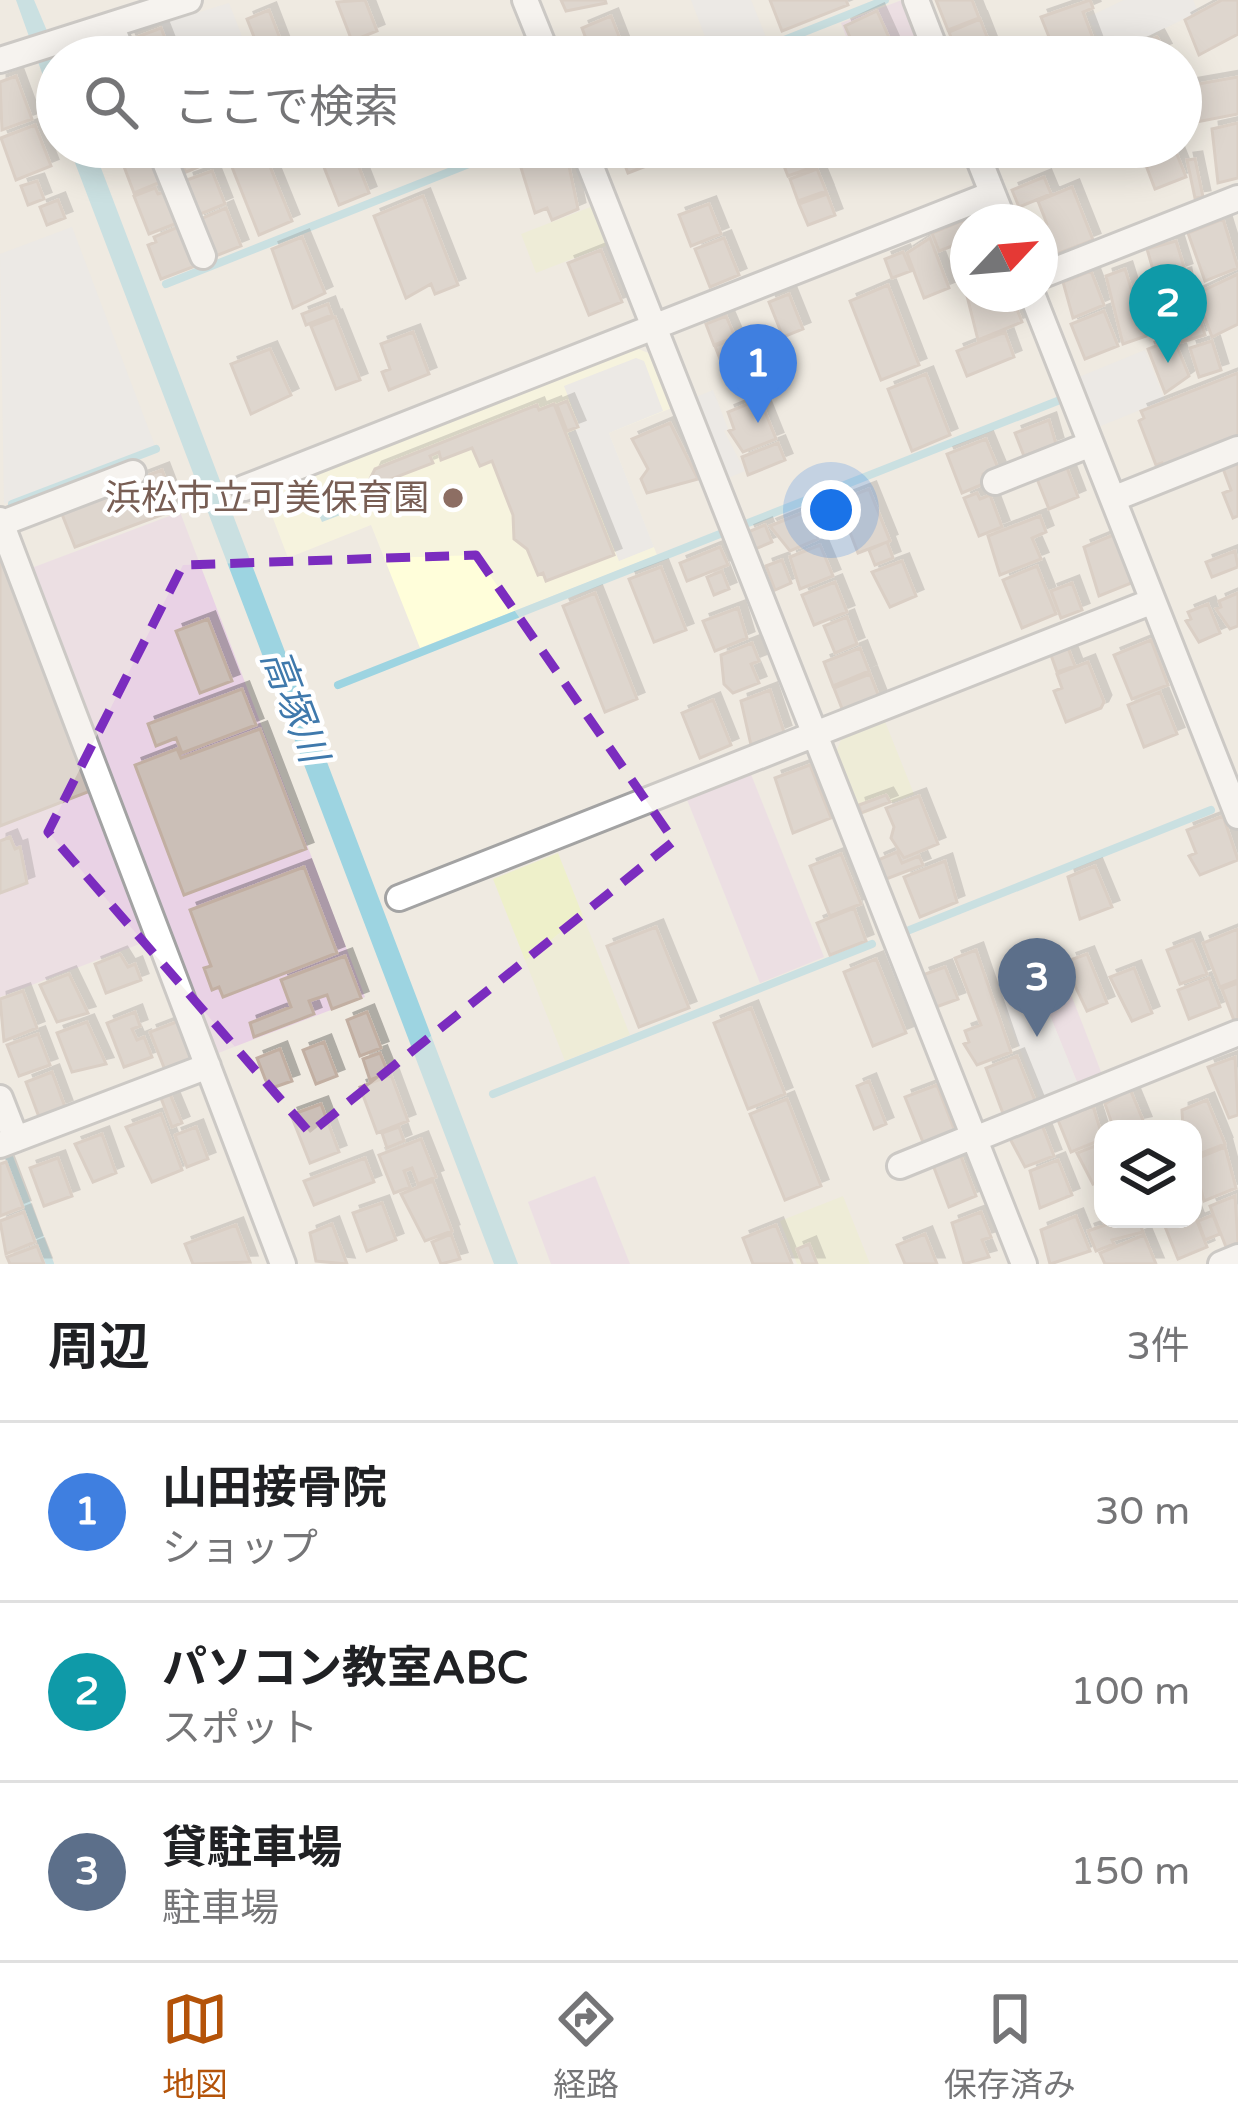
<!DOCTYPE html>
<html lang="ja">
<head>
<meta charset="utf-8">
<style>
	:root { --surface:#fff; --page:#f6f6f6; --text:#202124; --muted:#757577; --line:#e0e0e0; --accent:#b45309 }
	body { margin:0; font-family:"Varela Round","Noto Sans JP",sans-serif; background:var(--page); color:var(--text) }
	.controls { position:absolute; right:36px; bottom:36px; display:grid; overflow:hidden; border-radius:24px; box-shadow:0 6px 30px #0003 }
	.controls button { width:108px; height:108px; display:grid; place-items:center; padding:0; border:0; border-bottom:3px solid var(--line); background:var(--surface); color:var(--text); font:60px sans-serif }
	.compass { position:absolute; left:950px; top:204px; width:108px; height:108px; border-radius:50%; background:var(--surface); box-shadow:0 6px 30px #0003; rotate:64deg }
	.you { position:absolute; left:831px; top:510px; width:42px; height:42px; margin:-30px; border:9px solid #fff; border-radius:50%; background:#1a73e8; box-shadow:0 0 0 18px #1a73e833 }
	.badge { display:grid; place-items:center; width:78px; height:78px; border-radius:50%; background:var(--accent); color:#fff; font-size:39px; font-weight:700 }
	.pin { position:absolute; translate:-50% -99px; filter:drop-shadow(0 3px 6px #0008) }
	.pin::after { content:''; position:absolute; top:63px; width:42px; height:36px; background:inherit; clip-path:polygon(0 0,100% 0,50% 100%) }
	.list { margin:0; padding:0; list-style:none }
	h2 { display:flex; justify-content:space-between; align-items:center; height:156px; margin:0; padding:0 48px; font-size:51px }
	h2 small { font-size:39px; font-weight:400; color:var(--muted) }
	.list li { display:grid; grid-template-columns:78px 1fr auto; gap:36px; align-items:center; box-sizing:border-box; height:180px; padding:0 48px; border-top:3px solid var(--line) }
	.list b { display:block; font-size:45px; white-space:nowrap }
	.list p { margin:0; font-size:39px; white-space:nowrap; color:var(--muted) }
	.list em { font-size:39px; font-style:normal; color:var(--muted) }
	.icon { flex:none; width:66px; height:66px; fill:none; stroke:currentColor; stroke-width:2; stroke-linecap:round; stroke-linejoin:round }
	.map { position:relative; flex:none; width:1238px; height:1264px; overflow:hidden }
	.search { position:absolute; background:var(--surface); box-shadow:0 6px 30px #0003; left:36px; right:36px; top:36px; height:132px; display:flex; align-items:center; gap:30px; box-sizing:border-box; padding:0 42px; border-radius:66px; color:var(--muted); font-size:45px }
	.sheet { height:696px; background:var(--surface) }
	nav { display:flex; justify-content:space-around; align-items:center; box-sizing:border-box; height:168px; border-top:3px solid var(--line); background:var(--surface); font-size:33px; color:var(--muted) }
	nav a { display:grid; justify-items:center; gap:6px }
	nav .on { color:var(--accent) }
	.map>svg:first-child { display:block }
	.industrial { fill:#e9d2e5 }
	.education { fill:#fffeda }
	.farmland { fill:#eef0ca }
	.parking { fill:#e8e8e8 }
	.water { fill:#9dd4e1 }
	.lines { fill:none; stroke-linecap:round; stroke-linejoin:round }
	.stream { stroke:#9dd4e1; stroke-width:8 }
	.building { fill:#cbbfb7; stroke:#c2afa2; stroke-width:3; filter:url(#shadow) }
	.minor-casing { stroke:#a3a3a3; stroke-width:30 }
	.minor { stroke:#fff; stroke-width:24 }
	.marked { fill:none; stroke:#7b2cbf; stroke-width:9; stroke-dasharray:24 15; stroke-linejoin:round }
	.education-dot { fill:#8d6e63; stroke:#fff; stroke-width:4.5 }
	.labels { text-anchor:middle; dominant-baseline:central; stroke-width:9; stroke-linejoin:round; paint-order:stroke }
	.education-label { font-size:36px; fill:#785e54; stroke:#fff; text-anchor:end }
	.water-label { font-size:39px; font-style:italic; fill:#3f79ac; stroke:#fff }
</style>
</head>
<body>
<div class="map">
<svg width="1238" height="1264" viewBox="0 0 1238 1264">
	<defs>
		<filter id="shadow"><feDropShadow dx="7" dy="-7" stdDeviation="0" flood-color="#0004"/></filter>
	</defs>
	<rect width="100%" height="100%" fill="#efeae1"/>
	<!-- industrial -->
	<path class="industrial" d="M902 0 924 57H854L841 23Z
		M180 512 365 997 213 1055 29 569Z
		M0 546 150 940 0 997Z
		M750 772 824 957 760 983 686 797Z
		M1058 961 1103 1077 1079 1087 1032 971Z
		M595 1176 630 1264H551L528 1202Z"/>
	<!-- education -->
	<path class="education" d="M636 348 651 354 672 408 609 433 657 555 420 648 371 525 288 558 268 505 274 491Z"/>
	<!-- farmland -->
	<path class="farmland" d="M593 206 608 245 536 273 521 234Z
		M884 719 914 794 861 815 836 752 843 735Z
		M558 853 630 1035 565 1061 493 879Z
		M843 1196 870 1264H797L780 1221Z"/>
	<!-- parking -->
	<path class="parking" d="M691 0H751L767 40 713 57Z
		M1124 0H1193L1198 12 1133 44 1138 57H1108L1088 17Z
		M229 3 250 57H174L161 24Z
		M72 227 155 446 4 504 0 254Z
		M1145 350 1165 400 1098 427 1079 377Z
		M636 358 644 361 663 411 609 433 654 547 619 561 568 433 580 428 564 386Z
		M713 390 728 429 724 431 745 471 728 478 696 397Z
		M1032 971 1079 1087 1041 1103 995 986Z"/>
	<!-- water -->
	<path class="water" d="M16 0H34L58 57 57 115Z
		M69 147H93L518 1264H494Z
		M346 485 356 509 322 522 312 499Z"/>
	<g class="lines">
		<!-- stream -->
		<path class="stream" d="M741 57 885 0
			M166 284 512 147
			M12 504 156 449
			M748 523 1060 400
			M338 685 720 534
			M907 931 1211 810
			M493 1094 872 944
			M7 1152 50 1264"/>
	</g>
	<!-- building -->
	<path class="building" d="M365 0 377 31 352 41 337 2Z
		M561 0H605L606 3 566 11Z
		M770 0H846L848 5 782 31Z
		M936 0H972L979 18 948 30Z
		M1090 0 1093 8 1083 12 1100 57H1057L1041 17Z
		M1222 0H1238V34L1199 55 1185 20Z
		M269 10 284 49 262 57 247 19Z
		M877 11 891 42 885 45 887 51 859 57 845 26Z
		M611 16 625 52 593 57 582 28Z
		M980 19 992 50 959 57 949 32Z
		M161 28 172 56 136 57 129 40Z
		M1157 37 1164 50 1145 57 1139 46Z
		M16 76 32 119 2 130 0 82Z
		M1238 77V114L1181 125V87Z
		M1238 123V178L1218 183 1212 129Z
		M35 125 51 166 16 180 1 138Z
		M154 147 163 181 134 193 123 164 134 160 129 148Z
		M171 147H201L208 163 186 172Z
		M224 147H262L292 221 259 235Z
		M316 147H351L369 193 339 205Z
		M536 147H561L566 152 578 209 552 220 547 208 535 213 518 158Z
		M808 147 816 166 788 176 780 156Z
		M1139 147H1174L1186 177 1155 189Z
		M637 149 644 167 628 173 621 155Z
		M1195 159 1203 197 1195 198 1187 160Z
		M817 169 826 191 798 201 790 179Z
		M212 171 225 204 198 215 187 180Z
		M1044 177 1051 194 1019 207 1012 190Z
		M37 181 44 199 28 205 21 186Z
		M1072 187 1093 240 1049 257 1040 233 1047 224 1038 201Z
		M155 188 158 194 168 191 180 222 149 234 134 196Z
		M827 194 835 215 808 225 799 204Z
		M423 196 458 285 435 294 431 284 406 298 374 216Z
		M58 200 65 218 47 225 40 207Z
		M709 204 721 234 691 246 679 215Z
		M226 208 241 246 213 257 198 220Z
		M1223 219 1238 268 1205 281 1188 233Z
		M964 220 968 240 939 251 932 233Z
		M183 225 198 265 161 279 148 245 156 242 154 237Z
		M302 237 325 293 293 308 272 249Z
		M724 238 739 275 710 287 695 249Z
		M930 238 949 288 924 298 907 253Z
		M1176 241 1185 270 1156 280 1147 249Z
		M601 250 622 302 589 315 568 263Z
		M903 252 911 271 892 278 885 259Z
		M1125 269 1146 336 1123 344 1106 276Z
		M1091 271 1104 305 1073 318 1063 282Z
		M1238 274V324L1212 337 1196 294Z
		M1184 275 1189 301 1152 313 1144 287Z
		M888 285 919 365 881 380 850 301Z
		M789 294 803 329 783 337 769 302Z
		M1011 294 1022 322 978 340 967 296Z
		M1195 302 1205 335 1182 342 1179 331 1164 335 1157 314Z
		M328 304 332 315 306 325 302 314Z
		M1104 311 1118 346 1085 359 1071 324Z
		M726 316 735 337 714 345 706 324Z
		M335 317 360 380 336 389 311 326Z
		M413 332 429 374 389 390 382 372 390 369 381 344Z
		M1005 332 1014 357 967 376 957 351Z
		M735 338 742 356 722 364 715 346Z
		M1174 339 1189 376 1165 393 1148 349Z
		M1212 341 1221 370 1199 377 1190 348Z
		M270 349 291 395 251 414 231 364Z
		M1238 373V440L1164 469 1162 463 1156 465 1139 421 1144 418 1141 411Z
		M926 374 950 435 912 451 888 389Z
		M760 399 776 439 743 452 729 431 734 429 728 412Z
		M567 401 578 427 567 431 557 405Z
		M554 404 614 555 546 581 543 573 538 575 527 549 514 539 513 515 492 461 480 466 472 448 441 460 439 452 430 456 433 463 381 483 370 479 375 469 537 405 539 410Z
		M1049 420 1056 444 1024 456 1015 433Z
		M670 423 698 479 647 493 641 479 648 469 632 439Z
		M986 439 998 468 983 474 981 485 962 493 947 454Z
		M778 443 785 460 748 475 742 457Z
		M1238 456V516L1233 518 1223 493 1231 490 1221 463Z
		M1067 468 1078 497 1049 509 1037 479Z
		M162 470 177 509 75 547 60 509Z
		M869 489 890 541 858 553 838 501Z
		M977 493 980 499 990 495 1002 527 979 536 964 498Z
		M807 511 818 539 790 551 770 526Z
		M1040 516 1046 532 1032 538 1041 559 1000 575 988 536Z
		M765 525 772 542 755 549 748 532Z
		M1116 534 1134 582 1099 596 1084 547Z
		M887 542 893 558 875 565 869 550Z
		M820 545 833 576 800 589 790 557Z
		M720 547 728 565 687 581 680 563Z
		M0 550 93 790 0 826Z
		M1235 551 1238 567 1212 577 1206 562Z
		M782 560 791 583 775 590 766 566Z
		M902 561 916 596 890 607 872 572Z
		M1037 566 1056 614 1022 628 1003 580Z
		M661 567 686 630 654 642 629 579Z
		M722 571 729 589 714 595 707 577Z
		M835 582 847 612 814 625 802 595Z
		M1072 583 1082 610 1061 618 1051 591Z
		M595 593 637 699 605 712 563 606Z
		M1238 593V626L1230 629 1216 609 1221 607 1219 601Z
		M1208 604 1220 633 1199 642 1186 621 1191 619 1188 612Z
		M738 608 747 638 715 651 703 621Z
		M847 617 857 644 835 653 824 626Z
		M208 619 232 681 200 693 176 631Z
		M1151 640 1168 685 1132 699 1114 655Z
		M752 643 759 661 751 664 759 683 733 693 724 684 721 655Z
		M860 648 869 671 833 686 824 662Z
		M1068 648 1075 666 1057 672 1051 655Z
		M1088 662 1104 702 1101 708 1066 722 1054 691 1062 688 1057 674Z
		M870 674 879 697 843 711 834 688Z
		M242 689 256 725 182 753 176 738 156 746 148 724Z
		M770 690 784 732 751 745 741 701Z
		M1160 692 1177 734 1144 747 1128 705Z
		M713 700 731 745 700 758 682 713Z
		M260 729 306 849 184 895 135 765 177 749 181 758Z
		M810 765 831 818 793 833 775 778Z
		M886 795 890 802 861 813 859 805Z
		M919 796 938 844 904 858 891 838 894 827 886 808Z
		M1223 816 1238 860 1200 875 1189 856 1196 853 1187 830Z
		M10 837 15 849 20 847 27 883 0 893V841Z
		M897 852 902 863 919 856 923 865 886 879 878 860Z
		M841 854 861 904 830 916 810 866Z
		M945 861 957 902 920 917 904 877Z
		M1095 866 1112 907 1080 919 1068 877Z
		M304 867 337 953 223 997 219 987 212 990 204 968 211 966 190 910Z
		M854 908 866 941 830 955 817 923Z
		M656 927 689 1008 639 1027 607 946Z
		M1238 929V980L1220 987 1203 943Z
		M1193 940 1207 974 1180 984 1167 950Z
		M976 950 1011 1052 977 1065 964 1044 969 1042 965 1031 981 1025 955 958Z
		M120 954 128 967 135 964 141 980 106 993 95 964Z
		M1087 954 1107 1003 1087 1011 1068 971 1074 969 1070 960Z
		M345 956 361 998 332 1009 327 995 309 1001 314 1014 254 1037 250 1023 291 1007 281 980Z
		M876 959 906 1033 873 1046 844 972Z
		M945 967 958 999 936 1007 923 975Z
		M1134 968 1152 1013 1132 1021 1110 977Z
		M69 974 88 1013 57 1022 40 985Z
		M1209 978 1220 1007 1189 1019 1178 990Z
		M1238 983V1022L1235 1023 1222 989Z
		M23 991 37 1028 4 1041 0 999Z
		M751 1008 785 1094 748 1109 714 1023Z
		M135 1012 140 1026 132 1029 137 1040 144 1037 152 1057 124 1067 107 1023Z
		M367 1012 381 1048 360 1056 347 1020Z
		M179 1021 195 1064 167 1075 150 1032Z
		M87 1022 106 1064 72 1072 57 1033Z
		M38 1034 50 1065 19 1076 7 1045Z
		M324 1042 337 1076 316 1084 303 1050Z
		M280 1049 292 1081 269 1089 257 1058Z
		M380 1053 388 1073 370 1080 363 1059Z
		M1017 1056 1036 1103 1004 1116 986 1068Z
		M1235 1057 1238 1115 1229 1118 1208 1067Z
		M52 1072 65 1107 39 1117 26 1082Z
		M391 1075 408 1121 377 1133 360 1087Z
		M869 1081 886 1124 874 1129 857 1086Z
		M937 1085 956 1134 925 1147 905 1097Z
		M1130 1089 1144 1123 1114 1129 1105 1104Z
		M170 1094 182 1123 172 1127 161 1098Z
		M787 1099 821 1186 785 1200 750 1114Z
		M1207 1100 1225 1144 1194 1156 1193 1129H1183L1182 1110Z
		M321 1104 339 1152 310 1163 291 1115Z
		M1093 1106 1103 1139 1071 1152 1058 1120Z
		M161 1114 182 1170 152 1182 126 1127Z
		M1040 1120 1054 1156 1025 1167 1007 1133Z
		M196 1127 208 1159 187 1167 175 1135Z
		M399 1127 404 1141 387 1148 382 1133Z
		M102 1134 116 1173 93 1182 75 1144Z
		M421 1139 436 1177 418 1184 412 1168 404 1171 410 1187 394 1193 379 1155Z
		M1103 1143V1180L1093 1184 1077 1153Z
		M1225 1147 1236 1188 1204 1201 1193 1160Z
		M960 1154 976 1196 949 1207 933 1165Z
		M58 1158 72 1196 44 1206 30 1168Z
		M365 1158 374 1182 314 1205 304 1181Z
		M1058 1160 1072 1195 1040 1208 1030 1171Z
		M6 1162 23 1207 0 1216V1164Z
		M433 1181 452 1231 425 1241 401 1194Z
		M1235 1196 1238 1243 1226 1247 1210 1206Z
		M382 1203 396 1240 367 1251 353 1213Z
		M1103 1204V1219H1138L1143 1232 1112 1240 1114 1244 1096 1251 1088 1231 1105 1225 1098 1206Z
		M1193 1211 1207 1247 1178 1259 1162 1219H1193Z
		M24 1212 35 1242 6 1254 0 1221Z
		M981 1212 991 1237 982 1240 989 1257 964 1264 952 1223Z
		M1213 1215 1220 1234 1205 1240 1198 1221Z
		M1076 1216 1090 1251 1050 1264 1041 1230Z
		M332 1224 347 1264 316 1261 310 1233Z
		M236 1225 250 1262 193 1264 185 1244Z
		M776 1225 792 1264H753L743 1238Z
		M451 1234 460 1259 441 1264 432 1242Z
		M925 1234 937 1264H905L897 1245Z
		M1144 1235 1156 1264H1105L1100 1253Z
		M809 1244 817 1264H803L797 1249Z
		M37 1246 44 1264H10L7 1257Z"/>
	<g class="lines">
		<defs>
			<path id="minor" d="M525 0 548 57
				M916 0 938 57
				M111 25 124 57
				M0 60 189 0
				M159 147 203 256
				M583 147 1024 1264
				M974 147 1004 222
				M1040 276 1238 198
				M1032 294 1238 816
				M995 482 1091 444
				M244 488 992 194
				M1113 499 1238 449
				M0 520 283 1264
				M0 524 133 473
				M399 898 1153 601
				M0 1098 16 1139
				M975 1139 1238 1033
				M0 1145 208 1066
				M900 1166 974 1136
				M1221 1264 1238 1257"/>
		</defs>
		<!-- minor casing -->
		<use href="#minor" class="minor-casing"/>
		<!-- minor -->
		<use href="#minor" class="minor"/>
	</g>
	<!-- marked area -->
	<path d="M0 0H1238V1264H0ZM476 555 674 841 310 1133 48 832 183 565Z" fill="#efeae1" fill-opacity=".55" fill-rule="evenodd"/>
	<path class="marked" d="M476 555 674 841 310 1133 48 832 183 565Z"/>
	<!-- markers -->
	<circle class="education-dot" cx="453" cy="498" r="12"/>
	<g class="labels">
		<!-- education labels -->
		<g class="education-label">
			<text x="429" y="498">浜松市立可美保育園</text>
		</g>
		<!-- water labels -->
		<g class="water-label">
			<text transform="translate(294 706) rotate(69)">高塚川</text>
		</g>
	</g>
</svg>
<div class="controls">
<button><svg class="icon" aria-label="layers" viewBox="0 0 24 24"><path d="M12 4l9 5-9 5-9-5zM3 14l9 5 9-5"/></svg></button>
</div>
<svg class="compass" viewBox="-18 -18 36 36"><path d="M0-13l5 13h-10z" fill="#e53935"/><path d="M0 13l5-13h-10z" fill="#757577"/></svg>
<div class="you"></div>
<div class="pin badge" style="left:758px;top:423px;background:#3f7fe0">1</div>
<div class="pin badge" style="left:1168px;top:363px;background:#0f9aa8">2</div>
<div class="pin badge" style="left:1037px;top:1037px;background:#5c6f8a">3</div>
<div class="search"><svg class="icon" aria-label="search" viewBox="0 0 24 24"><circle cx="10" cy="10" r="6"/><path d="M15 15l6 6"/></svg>ここで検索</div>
</div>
<section class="sheet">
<h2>周辺<small>3件</small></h2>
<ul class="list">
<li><span class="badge" style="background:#3f7fe0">1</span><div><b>山田接骨院</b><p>ショップ</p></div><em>30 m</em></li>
<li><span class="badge" style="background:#0f9aa8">2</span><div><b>パソコン教室ABC</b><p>スポット</p></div><em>100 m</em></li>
<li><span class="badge" style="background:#5c6f8a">3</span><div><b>貸駐車場</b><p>駐車場</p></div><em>150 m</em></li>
</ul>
</section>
<nav>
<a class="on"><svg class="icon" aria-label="map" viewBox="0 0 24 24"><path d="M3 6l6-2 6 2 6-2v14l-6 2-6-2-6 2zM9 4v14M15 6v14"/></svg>地図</a>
<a><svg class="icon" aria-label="directions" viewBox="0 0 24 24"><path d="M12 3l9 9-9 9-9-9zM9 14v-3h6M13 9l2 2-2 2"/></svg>経路</a>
<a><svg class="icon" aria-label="saved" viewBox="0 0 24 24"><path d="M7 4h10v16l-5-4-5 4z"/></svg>保存済み</a>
</nav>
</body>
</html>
